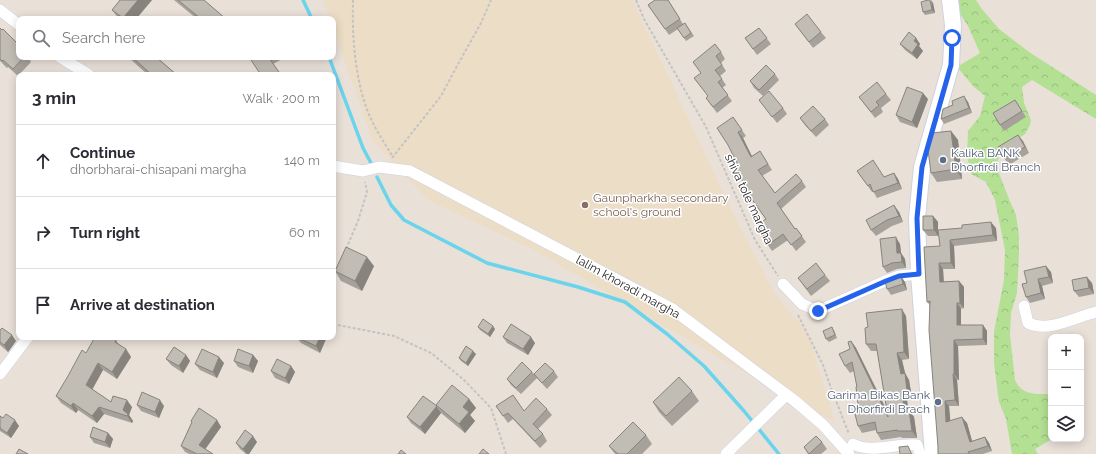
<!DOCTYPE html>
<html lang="en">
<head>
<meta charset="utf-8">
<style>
	:root { --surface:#fff; --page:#f2f2f3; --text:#2b2b33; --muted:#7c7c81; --line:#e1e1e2 }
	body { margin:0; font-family:Raleway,sans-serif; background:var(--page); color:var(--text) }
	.controls { position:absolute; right:12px; bottom:12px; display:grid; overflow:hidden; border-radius:8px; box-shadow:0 2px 10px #0003 }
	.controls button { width:36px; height:36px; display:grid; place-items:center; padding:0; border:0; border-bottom:1px solid var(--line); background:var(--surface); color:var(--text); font:20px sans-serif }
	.stop { position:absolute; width:12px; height:12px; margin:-9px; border:3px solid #2563eb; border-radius:50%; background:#fff }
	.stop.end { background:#2563eb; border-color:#fff; box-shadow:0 1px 4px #0008 }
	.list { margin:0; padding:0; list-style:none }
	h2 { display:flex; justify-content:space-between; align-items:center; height:52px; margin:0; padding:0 16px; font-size:17px }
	h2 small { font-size:13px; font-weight:400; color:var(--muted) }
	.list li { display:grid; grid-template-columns:26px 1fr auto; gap:12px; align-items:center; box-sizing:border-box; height:72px; padding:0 16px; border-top:1px solid var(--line) }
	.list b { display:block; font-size:15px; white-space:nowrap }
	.list p { margin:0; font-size:13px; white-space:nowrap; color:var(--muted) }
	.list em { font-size:13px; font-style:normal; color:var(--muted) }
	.icon { flex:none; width:22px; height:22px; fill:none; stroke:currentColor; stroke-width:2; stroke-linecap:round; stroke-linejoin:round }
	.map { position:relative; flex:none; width:1096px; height:454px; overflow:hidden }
	.search { position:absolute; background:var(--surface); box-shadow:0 2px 10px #0003; left:16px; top:16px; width:320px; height:44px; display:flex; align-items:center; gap:10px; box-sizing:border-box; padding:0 14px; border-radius:8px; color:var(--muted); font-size:15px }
	.panel { position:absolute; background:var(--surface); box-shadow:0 2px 10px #0003; left:16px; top:72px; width:320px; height:268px; border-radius:8px }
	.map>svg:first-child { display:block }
	.education { fill:#ecddc7 }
	.forest { fill:url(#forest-crowns) }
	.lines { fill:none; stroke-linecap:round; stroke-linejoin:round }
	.stream { stroke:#6ad4ec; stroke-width:3.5 }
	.street-casing { stroke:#cdd2e0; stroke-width:12 }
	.secondary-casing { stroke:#cdd2e0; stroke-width:18 }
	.path { stroke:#c3c3c3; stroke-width:2; stroke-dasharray:3 2; stroke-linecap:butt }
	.street { stroke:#fff; stroke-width:11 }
	.secondary { stroke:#fff; stroke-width:16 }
	.wall { fill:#a6a29b }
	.shaded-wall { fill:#87847e }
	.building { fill:#c1bcb4; stroke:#87847e }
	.route { stroke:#2563eb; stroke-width:5 }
	.service-dot { fill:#5c6f8a; stroke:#fff; stroke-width:1.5 }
	.education-dot { fill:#8d6e63; stroke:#fff; stroke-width:1.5 }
	.labels { text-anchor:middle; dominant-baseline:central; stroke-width:3; stroke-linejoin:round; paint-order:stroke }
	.service-label { font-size:12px; fill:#4e5e75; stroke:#fff; text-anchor:start }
	.education-label { font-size:12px; fill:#785e54; stroke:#fff; text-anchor:start }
	.street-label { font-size:12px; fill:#272727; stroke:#fff }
</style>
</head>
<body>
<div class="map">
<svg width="1096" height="454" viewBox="0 0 1096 454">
	<defs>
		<pattern id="forest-crowns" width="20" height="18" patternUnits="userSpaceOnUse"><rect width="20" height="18" fill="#b4e094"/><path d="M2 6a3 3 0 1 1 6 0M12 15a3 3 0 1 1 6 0" fill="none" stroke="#9bc080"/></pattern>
	</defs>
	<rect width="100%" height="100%" fill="#e9e0d8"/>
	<!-- education -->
	<path class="education" d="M323 0H632L732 211 774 293 808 334 835 422 742 371 532 249 428 200 373 141 333 29V19H330Z"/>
	<!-- forest -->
	<path class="forest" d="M952 0H976L981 8 999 29 1029 52 1096 95V119L1032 80 1022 87 1024 103 1031 120 1030 125 1025 134 999 152 997 168 1009 199 1016 215 1019 236V254L1017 293 1011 313 1010 335 1015 380C1022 396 1036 394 1051 394L1052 439 1035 449 1038 454H1012L1006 419 999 402 994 363V332L1004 280 1005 250 995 200 986 182 971 174 967 156 968 131 980 116 985 96 974 87 957 67 980 53 968 26 953 3Z"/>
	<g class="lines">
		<!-- stream -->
		<path class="stream" d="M303 0 312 19
			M329 57 363 148 372 165
			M377 177 391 205 404 220 487 263 578 287 625 302 667 334 704 366 744 411 779 454"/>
		<defs>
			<path id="street" d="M0 10 19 25
				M60 57 89 75
				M333 166 363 171 379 167 410 171 671 308 795 401 823 425 849 454
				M783 284 802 304 818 311 885 281 899 276 919 274
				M1024 306 1028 323C1049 333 1075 317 1096 312
				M0 374 28 337
				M853 444C872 454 896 443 917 445L920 454
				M726 454 786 395"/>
			<path id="secondary" d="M933 454 919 274 917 218 922 167 951 65 953 25 950 0"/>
		</defs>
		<!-- street casing -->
		<use href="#street" class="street-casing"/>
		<!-- secondary casing -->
		<use href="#secondary" class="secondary-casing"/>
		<!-- path -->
		<path class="path" d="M353 0C352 38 355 84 371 119 377 132 385 144 393 157
			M636 0 644 19 706 127 755 240 778 276
			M392 158 441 96 457 66 481 23 491 0
			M346 249 358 221 367 192 365 182
			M333 278 336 272
			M798 315 823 365 831 388 849 434
			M333 324 394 336 431 353 463 379 491 408 506 454"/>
		<!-- street -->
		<use href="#street" class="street"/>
		<!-- secondary -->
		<use href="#secondary" class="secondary"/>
	</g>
	<!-- wall -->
	<path class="wall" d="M120 0H152L136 19H119L112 10Z
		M174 0H204L226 19H197Z
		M655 0H668L683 24 685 23 694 36 686 41 678 29 669 35 648 5Z
		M933 3 935 13 925 15 923 12Z
		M795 24 821 32 826 38 813 48Z
		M0 28 2 30 3 29 19 45V57H28L31 62 18 76 8 67 7 68 0 61Z
		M759 28 771 44 757 55 745 38Z
		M916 38 920 44 919 46 923 51 917 59 905 50 900 44Z
		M721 52 725 59 721 63 726 71 720 76 726 85 722 88 732 101 717 113 706 98 708 97 701 73 693 62Z
		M128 57H156L177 75H148Z
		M255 57H281L282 59 273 64 281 75H261Z
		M775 74 779 80 763 96 754 88 750 81Z
		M886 94 891 100 881 108 883 112 875 118 859 97Z
		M928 99 917 128 900 122 896 115Z
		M759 100 783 108 787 114 777 123Z
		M1015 100 1026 117 1004 131 1000 125Z
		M968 102 972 113 944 124 941 119Z
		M733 117 746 136 743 138 752 156 760 151 772 170 762 176 775 193 802 181 806 187 781 209 795 229 796 228 806 242 796 251 788 240 772 251 762 236 765 235 766 219 745 185 738 165Z
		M800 118 825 119 829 125 816 137 804 124Z
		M951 131 958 140 962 179 937 182 931 173Z
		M1018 135 1029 153 1009 165 1004 158Z
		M857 171 884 177 894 173 898 179 902 189 877 198 873 191 872 192Z
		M899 212 903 222 892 226 876 236 871 230Z
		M933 216 938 222V236H928L923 230Z
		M996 228 997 241 954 246 955 269H943L944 282 959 281 964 287V308L961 309V325H983L987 331V345L958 346 959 380H957L959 406H949L950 421 967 423 972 441 985 437 989 443 992 451 983 454H938V447L930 305 927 302 940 246 938 230Z
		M900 244 901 253 905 259 906 268 897 269 887 273 883 267Z
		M374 266 362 291 341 281 335 271Z
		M1051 272 1053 283 1042 286 1045 299 1030 303 1026 297 1027 283Z
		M825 275 830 281 811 296 798 278Z
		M905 282 907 290 891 295 887 289Z
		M1092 283 1094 294 1079 297 1074 291Z
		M906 316 909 359 902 360 905 373 909 380 912 398 907 399 908 410H909L914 417 917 438H902L901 437 881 440 877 433 876 430 862 433 858 426 859 413 857 387 854 371 850 373 845 366 850 349 851 341 856 348 888 412 877 351H871L866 344 868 327Z
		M478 327 495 329 490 337 480 330Z
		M0 330 16 341 8 352 0 345Z
		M834 330 837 338 829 342 826 339Z
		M296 337 326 339 320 353 301 343Z
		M503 337 535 343 528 355 507 343Z
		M116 340 119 345 126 349 131 357 117 379 103 370 92 389 111 402 132 407 129 415 133 421 132 423 104 414 97 423 78 410 76 413 61 403 56 396 86 353Z
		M476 354 468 366 461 361 459 358Z
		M186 355 190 361 183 373 171 365 166 359Z
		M253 355 258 361 253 373 238 367 234 361Z
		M224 363 217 378 200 370 195 364Z
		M291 366 295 372 289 384 275 378 271 371Z
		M554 371 558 377 547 389 537 378 521 394 511 385 507 379 532 372 534 374Z
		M692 391 699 401 672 426 659 412 653 402Z
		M469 399 476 408 470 415 475 421 465 433 441 413 425 434 411 423 407 417 436 406Z
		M137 405 164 406 159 418 141 411Z
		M496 406 524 411 547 409 552 415 538 429 543 434 547 441 540 448 513 419 508 423Z
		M0 416 19 426 11 438 0 431Z
		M217 420 221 427 205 449 213 454H189L185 452 181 446 192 423 191 421Z
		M108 433 113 439 110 448 94 443 90 437Z
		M646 435 652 444 642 454H615L609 446Z
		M257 442 249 454H246L240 449 236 443Z
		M822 442 827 449 821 454H808L804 447Z"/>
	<!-- shaded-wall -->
	<path class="shaded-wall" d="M138 0H152L136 19H123V18Z
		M931 0 933 3 935 13 932 10Z
		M916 38 920 44 919 46 923 51 917 59 912 53 914 41Z
		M923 93 928 99 917 128 912 122Z
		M964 96 968 102 972 113 969 108Z
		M951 131 958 140 962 179 956 169Z
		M738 132 743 138 755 163 751 157Z
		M1018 135 1023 141 1029 153 1025 147Z
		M894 173 898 179 902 189 898 183Z
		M894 205 899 212 903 222 899 216Z
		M933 216 938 222V236L934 230Z
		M991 222 996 228 997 241 993 235Z
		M896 237 900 244 901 253 905 259 906 268 902 262 897 253Z
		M950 240 954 246 955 269 951 263Z
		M367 257 374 266 362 291 355 281Z
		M939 263 943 269 944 288 940 282Z
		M1046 266 1051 272 1053 283 1049 277Z
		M901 276 905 282 907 290 903 284Z
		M1087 277 1092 283 1094 294 1089 288Z
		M1038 279 1042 286 1045 299 1041 293Z
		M959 281 964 287V308L960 303Z
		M957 303 961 309V331L957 325Z
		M902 309 906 316 909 359 904 352Z
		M983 325 987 331V345L983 339Z
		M493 326 495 329 490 337 488 334Z
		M12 335 16 341 8 352 4 345Z
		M320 337H325L326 339 320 353 316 346Z
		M531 337 535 343 528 355 523 349Z
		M954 340 958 346 959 380 954 374Z
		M851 341 856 348 893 424 888 417Z
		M126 349 131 357 117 379 112 372Z
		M473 351 476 354 468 366 466 363Z
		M897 353 902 360 905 373 909 380 912 398 907 391 901 374Z
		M186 355 190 361 183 373 179 366Z
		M253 355 258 361 253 373 249 366Z
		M219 357 224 363 217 378 213 372Z
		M98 363 103 370 91 392 86 385Z
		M291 366 295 372 289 384 285 378Z
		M953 374 957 380 959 406 955 400Z
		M902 391 907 399 909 417 904 410Z
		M469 399 476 408 470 415 475 421 465 433 459 424 463 407Z
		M127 400 132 407 129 415 133 421 132 423 123 410Z
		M160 400 164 406 159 418 155 412Z
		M945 401 949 406 951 428 946 422Z
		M73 403 78 410 76 413 71 406Z
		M436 406 441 413 425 434 420 427Z
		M99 407 104 414 97 423 92 416Z
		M909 410 914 417 917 438 912 431Z
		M962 417 967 423 974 448 970 442Z
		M15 420 19 426 11 438 7 433Z
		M217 420 221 427 204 451 199 445Z
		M108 433 113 439 110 448 105 442Z
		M253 436 257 442 249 454H247L243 449Z
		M985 437 989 443 992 451 988 446Z"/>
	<!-- building -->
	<path class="building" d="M120 0H138L123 18 112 10Z
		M178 0H204L226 19H201Z
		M655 0H668L680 19 665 29 648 5Z
		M928 0H930L932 10 923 12 921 2Z
		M807 14 821 32 809 42 795 24Z
		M685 23 691 33 684 38 677 28Z
		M0 28 2 30 3 29 18 44 17 46 19 48V57H24L13 69 3 60 2 61 0 59Z
		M759 28 767 38 753 49 745 38Z
		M909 32 916 38 914 41 918 44 912 53 900 44Z
		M715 44 721 52 716 56 722 65 715 70 722 79 718 82 728 95 713 107 706 98 708 96 694 78 701 73 693 62Z
		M132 57H156L177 75H152Z
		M255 57H272L269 58 279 72 275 75H261L251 60Z
		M766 65 775 74 759 90 750 81Z
		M877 82 886 94 876 102 879 105 871 112 859 97Z
		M907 87 923 93 912 122 896 115Z
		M769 91 783 108 772 117 759 100Z
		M964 96 969 108 941 119 943 109 953 105 952 101Z
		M1015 100 1022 111 1000 125 993 113Z
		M813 106 825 119 811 131 800 118Z
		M733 117 742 130 738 132 751 157 760 151 768 164 758 170 775 193 796 174 802 181 777 203 795 229 796 228 802 236 791 245 783 234 768 245 762 236 765 235 758 224 766 219 743 187 745 185 734 167 738 165 728 145 717 128Z
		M951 131 956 169 931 173 928 150 932 133Z
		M1018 135 1025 147 1004 158 998 147Z
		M873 160 884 177 894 173 898 183 873 192 870 184 868 186 857 171Z
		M894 205 899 216 887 220 871 230 866 220Z
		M923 216H933L934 230H923Z
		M991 222 993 235 950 240 951 263H939L940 282 959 281 960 303H957V325H983V339L954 340V374H953L955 400 945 401 946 422 962 417 970 442 985 437 988 446 968 452 969 454H938V447L929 330 930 301 927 302 924 247 940 246 938 230 962 228V225Z
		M896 237 897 253H901L902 262 892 263 883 267 880 239Z
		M346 247 367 257 355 281 335 271Z
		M816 263 825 275 807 289 798 278Z
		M1046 266 1049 277 1038 279 1041 293 1026 297 1022 284 1027 283 1024 271Z
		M901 276 903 284 887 289 885 281Z
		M1087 277 1089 288 1074 291 1072 280Z
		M902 309 904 352 897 353 901 374 905 373 907 391H902L904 410H909L912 431H897V430L877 433 875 422 858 426 855 414 859 413 856 387H857L852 362 845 366 839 354 850 349 848 342 851 341 888 417 876 344H866L865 328 868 327 866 313Z
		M483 319 493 326 488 334 478 327Z
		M511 324 531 337 523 349 503 337Z
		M832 327 835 335 826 339 823 331Z
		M2 328 12 335 4 345 0 342V330Z
		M95 337H110L116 340 115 342 126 349 112 372 98 363 86 385 111 402 113 396 127 400 123 410 128 414 127 416 99 407 92 416 73 403 71 406 56 396 68 376 82 350 86 353Z
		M296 337H320L316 346Z
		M466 346 473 351 466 363 459 358Z
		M174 347 186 355 179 366 166 359Z
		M202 349 219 357 213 372 195 364Z
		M238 349 253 355 249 366 234 361Z
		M277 359 291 366 285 378 271 371Z
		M522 362 532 372 516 388 507 379Z
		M545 363 554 371 542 383 534 374Z
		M679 377 692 391 666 416 653 402Z
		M452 385 469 399 463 407 469 412 459 424 436 405Z
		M142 392 160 400 155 412 137 405Z
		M513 395 524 411 536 398 547 409 533 424 543 434 535 441 508 413 503 416 496 406Z
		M423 396 437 406 420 427 407 417Z
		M1049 401H1051V424Z
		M199 408 217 420 199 445 213 454H197L181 446 192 422 191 421Z
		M6 414 15 420 7 433 0 428V416L3 418Z
		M633 422 646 435 627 454H618L609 446Z
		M93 427 108 433 105 442 90 437Z
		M245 430 253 436 243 449 236 443Z
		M816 436 822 442 809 454 804 447Z
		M908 446 911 453 912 454H900L899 447Z
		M19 449 28 454H16Z
		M483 449 489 454H479Z
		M401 450 406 454H398Z"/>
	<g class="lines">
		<!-- route -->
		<path class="route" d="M818 311 886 281 899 276 919 274 917 218 922 167 951 65 952 38"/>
	</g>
	<!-- markers -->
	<g class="service-dot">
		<circle cx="943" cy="160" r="4"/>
		<circle cx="938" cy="402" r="4"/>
	</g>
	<circle class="education-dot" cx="585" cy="205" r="4"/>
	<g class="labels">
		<!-- service labels -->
		<g class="service-label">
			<text x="951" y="153">Kalika BANK<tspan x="951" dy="14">Dhorfirdi Branch</tspan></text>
			<text x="930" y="395" text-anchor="end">Garima Bikas Bank<tspan x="930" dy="14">Dhorfirdi Brach</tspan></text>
		</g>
		<!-- education labels -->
		<g class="education-label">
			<text x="593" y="198">Gaunpharkha secondary<tspan x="593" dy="14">school's ground</tspan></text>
		</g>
		<!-- street labels -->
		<g class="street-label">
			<text transform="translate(749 199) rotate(65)">shiva tole margha</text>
			<text transform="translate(628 287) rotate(29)">lalim khoradi margha</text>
		</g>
	</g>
</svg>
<div class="controls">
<button>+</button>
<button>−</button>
<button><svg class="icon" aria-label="layers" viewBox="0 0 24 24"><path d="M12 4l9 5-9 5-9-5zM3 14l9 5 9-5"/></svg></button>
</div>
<div class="stop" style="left:952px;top:38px"></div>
<div class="stop end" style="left:818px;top:311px"></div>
<div class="search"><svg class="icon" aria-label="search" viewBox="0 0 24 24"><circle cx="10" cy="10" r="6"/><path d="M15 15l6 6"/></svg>Search here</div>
<section class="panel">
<h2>3 min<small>Walk · 200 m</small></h2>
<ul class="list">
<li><svg class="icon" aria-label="ahead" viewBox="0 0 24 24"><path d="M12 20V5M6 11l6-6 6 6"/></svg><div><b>Continue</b><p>dhorbharai-chisapani margha</p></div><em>140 m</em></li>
<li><svg class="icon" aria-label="right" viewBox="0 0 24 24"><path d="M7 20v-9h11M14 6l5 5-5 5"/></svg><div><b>Turn right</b></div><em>60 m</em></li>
<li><svg class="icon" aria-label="arrive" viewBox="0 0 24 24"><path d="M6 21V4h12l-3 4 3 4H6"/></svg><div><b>Arrive at destination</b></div></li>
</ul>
</section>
</div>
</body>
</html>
